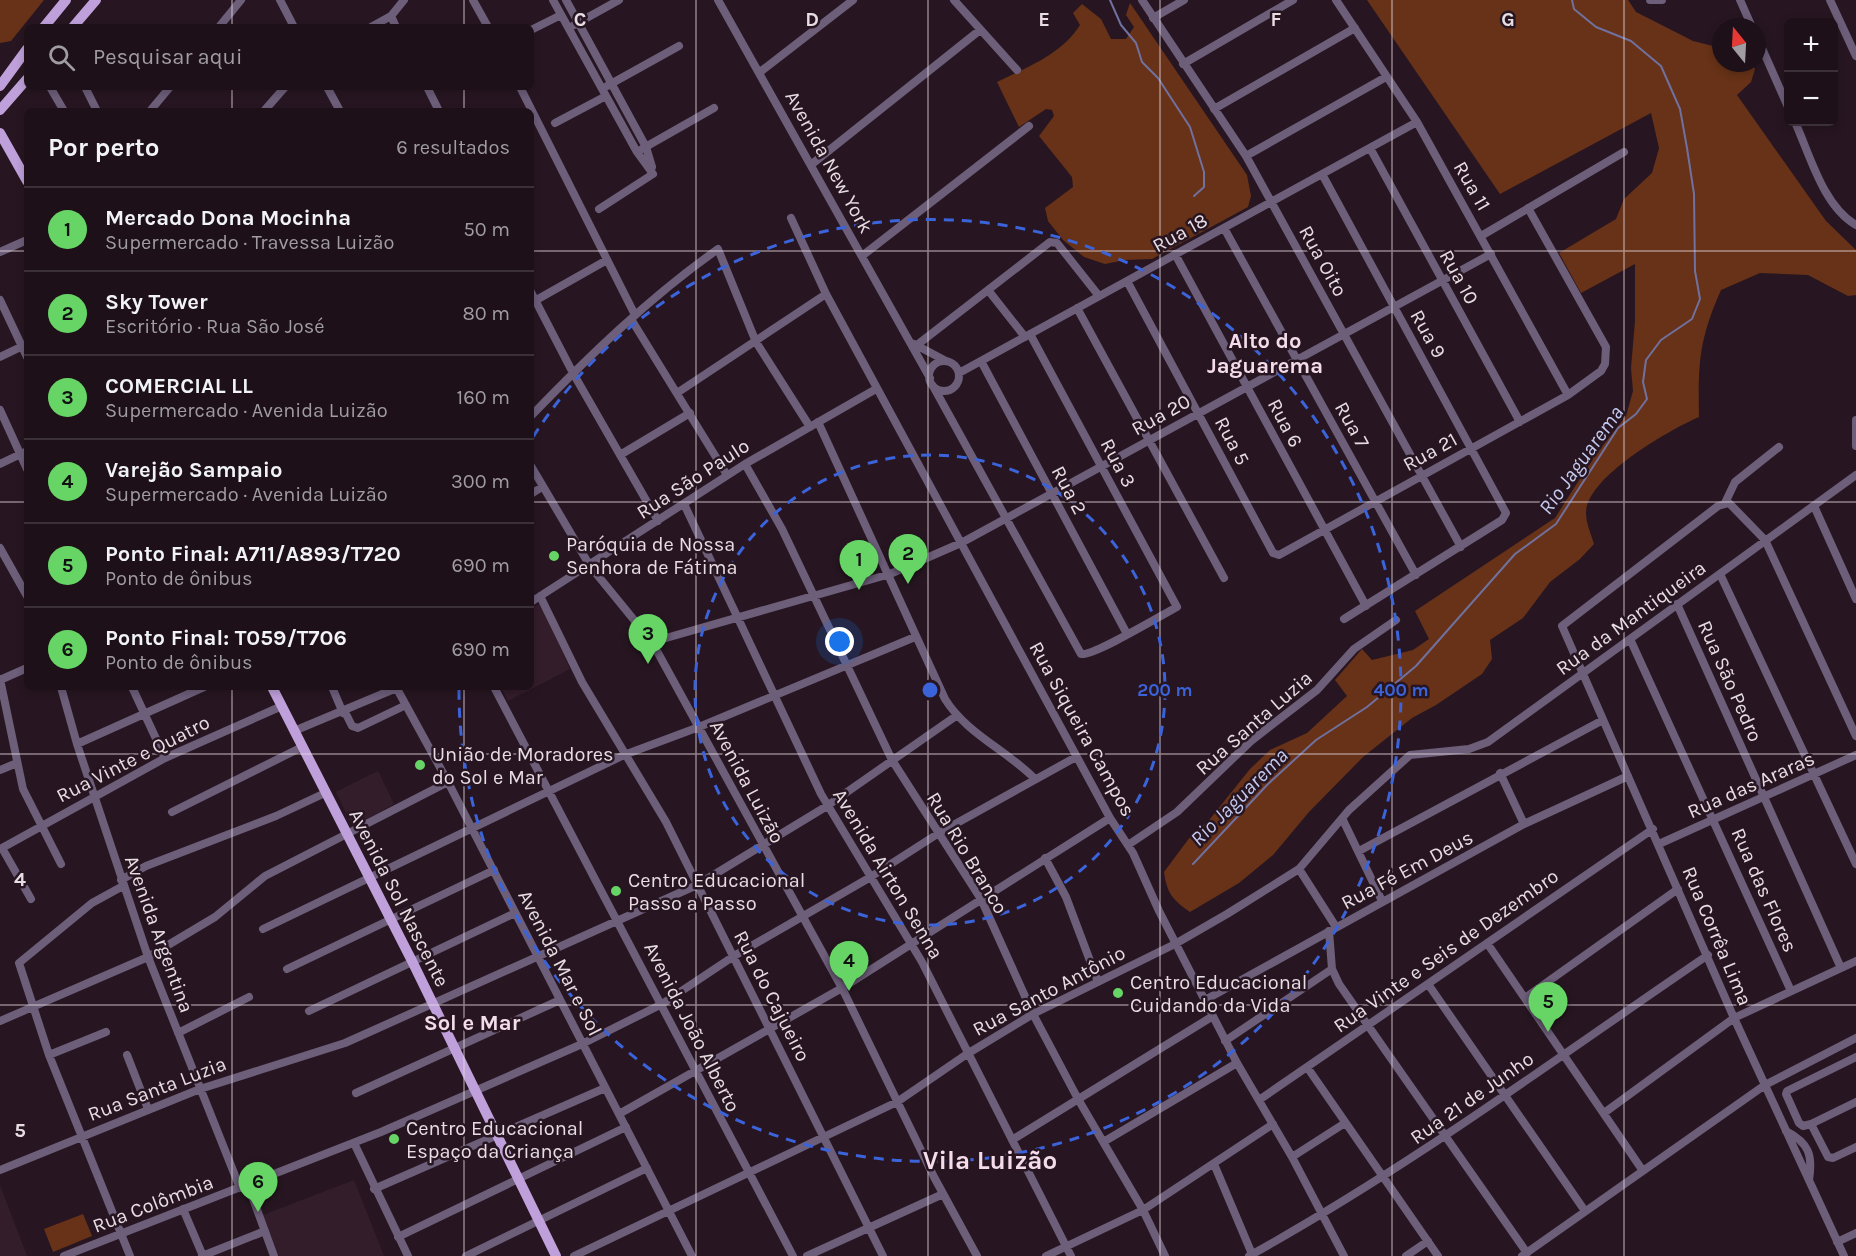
<!DOCTYPE html>
<html lang="pt">
<head>
<meta charset="utf-8">
<style>
	:root { --surface:#1d1019; --page:#251922; --text:#f1f3f6; --muted:#a09da2; --line:#3b3038; --accent:#67d466 }
	body { margin:0; font-family:Karla,sans-serif; background:var(--page); color:var(--text) }
	.controls { position:absolute; right:18px; top:18px; display:grid; overflow:hidden; border-radius:9px; box-shadow:0 3px 9px #0003 }
	.controls button { width:54px; height:54px; display:grid; place-items:center; padding:0; border:0; border-bottom:2px solid var(--line); background:var(--surface); color:var(--text); font:30px sans-serif }
	.compass { position:absolute; left:1712px; top:18px; width:54px; height:54px; border-radius:50%; background:var(--surface); box-shadow:0 3px 9px #0003; rotate:342deg }
	.you { position:absolute; left:840px; top:642px; width:21px; height:21px; margin:-15px; border:4px solid #fff; border-radius:50%; background:#1a73e8; box-shadow:0 0 0 9px #1a73e833 }
	.badge { display:grid; place-items:center; width:39px; height:39px; border-radius:50%; background:var(--accent); color:#111; font-size:20px; font-weight:700 }
	.pin { position:absolute; translate:-50% -50px; filter:drop-shadow(0 2px 3px #0008) }
	.pin::after { content:''; position:absolute; top:32px; width:21px; height:18px; background:inherit; clip-path:polygon(0 0,100% 0,50% 100%) }
	.list { margin:0; padding:0; list-style:none }
	h2 { display:flex; justify-content:space-between; align-items:center; height:78px; margin:0; padding:0 24px; font-size:26px }
	h2 small { font-size:20px; font-weight:400; color:var(--muted) }
	.list li { display:grid; grid-template-columns:39px 1fr auto; gap:18px; align-items:center; box-sizing:border-box; height:84px; padding:0 24px; border-top:2px solid var(--line) }
	.list b { display:block; font-size:22px; white-space:nowrap }
	.list p { margin:0; font-size:20px; white-space:nowrap; color:var(--muted) }
	.list em { font-size:20px; font-style:normal; color:var(--muted) }
	.icon { flex:none; width:33px; height:33px; fill:none; stroke:currentColor; stroke-width:2; stroke-linecap:round; stroke-linejoin:round }
	.map { position:relative; flex:none; width:1856px; height:1256px; overflow:hidden }
	.search { position:absolute; background:var(--surface); box-shadow:0 3px 9px #0003; left:24px; top:24px; width:510px; height:66px; display:flex; align-items:center; gap:15px; box-sizing:border-box; padding:0 21px; border-radius:9px; color:var(--muted); font-size:22px }
	.panel { position:absolute; background:var(--surface); box-shadow:0 3px 9px #0003; left:24px; top:108px; width:510px; height:582px; border-radius:9px }
	.map>svg:first-child { display:block }
	.built { fill:#331d2b }
	.green { fill:#673217 }
	.lines { fill:none; stroke-linecap:round; stroke-linejoin:round }
	.stream { stroke:#70719f; stroke-width:2 }
	.minor { stroke:#6d5e7a; stroke-width:8 }
	.major { stroke:#bfa0da; stroke-width:10 }
	.grid { fill:none; stroke:#e8dde3; stroke-width:1.5; stroke-opacity:0.55 }
	.ring { fill:none; stroke:#3b63da; stroke-width:3; stroke-dasharray:10 8 }
	.poi-dot { fill:#67d466; stroke:#271621; stroke-width:2 }
	.labels { text-anchor:middle; dominant-baseline:central; stroke-width:5; stroke-linejoin:round; paint-order:stroke }
	.street-label { font-size:20px; fill:#e8dde3; stroke:#271621 }
	.poi-label { font-size:20px; fill:#e8dde3; stroke:#271621; text-anchor:start }
	.water-label { font-size:21px; font-style:italic; fill:#c3caf0; stroke:#271621 }
	.quarter-label { font-size:22px; font-weight:bold; fill:#f4dcea; stroke:#271621 }
	.district-label { font-size:26px; font-weight:bold; fill:#f4dcea; stroke:#271621 }
	.grid-label { font-size:20px; text-anchor:middle; font-weight:bold; fill:#e8dde3; stroke:#271621; stroke-width:5; stroke-linejoin:round; paint-order:stroke }
	.centre { fill:#3b63da; stroke:#271621; stroke-width:3 }
	.ring-label { font-size:18px; text-anchor:middle; font-weight:bold; fill:#3b63da; stroke:#271621; stroke-width:5; stroke-linejoin:round; paint-order:stroke }
</style>
</head>
<body>
<div class="map">
<svg width="1856" height="1256" viewBox="0 0 1856 1256">
	<rect width="100%" height="100%" fill="#271621"/>
	<!-- built -->
	<path class="built" d="M540 603 570 669 508 701 501 687H531V608Z
		M378 771 394 804 353 827 336 792Z
		M354 1180 384 1256H279L263 1215Z
		M0 1185 27 1256H0Z"/>
	<!-- green -->
	<path class="green" d="M0 0H44L11 41 0 43Z
		M1367 0H1628L1636 12 1693 41 1721 48V63H1752L1755 69 1751 82 1737 95 1826 221 1856 250V295L1848 296 1808 275 1760 273 1721 290C1699 340 1698 362 1699 417 1671 429 1586 477 1586 513 1586 523 1591 534 1594 544L1580 559 1550 582 1523 618 1490 640 1492 659 1482 674 1436 705 1412 718 1363 757 1309 812 1273 855 1239 883 1190 912C1173 900 1167 894 1164 872L1190 837 1210 819 1250 769 1270 750 1307 733 1347 696 1335 680 1362 649 1372 660 1413 650 1429 639 1415 611 1555 518 1593 458 1626 416 1633 391 1631 368 1635 321V264L1581 293 1559 253 1616 219 1624 199 1652 173 1659 148 1651 113 1500 194Z
		M1130 3 1247 175 1251 196 1248 207 1152 259 1125 260 1105 264 1084 257 1063 240 1048 221 1045 208 1073 187 1072 177 1039 136 1054 116 1052 110 1046 109 1019 127 997 82C1027 67 1061 55 1080 25L1073 13 1082 4 1101 19 1111 39H1126L1134 27 1126 15Z
		M83 1214 92 1236 53 1252 44 1229Z"/>
	<g class="lines">
		<!-- stream -->
		<path class="stream" d="M1110 0 1121 25 1136 43 1142 62 1158 78 1190 127 1204 172V187L1194 196
			M1193 864 1268 784 1316 740 1367 707 1416 666 1515 554 1556 524 1618 428 1636 414 1647 399 1643 382 1646 360 1661 340 1692 319 1700 299 1695 271 1694 194 1687 148 1680 109 1661 66 1631 41 1596 27 1574 9 1572 0"/>
		<!-- minor -->
		<path class="minor" d="M280 0 294 27
			M473 0 488 27
			M553 0 637 152 653 174
			M566 0 646 147 652 167
			M718 0 930 378
			M954 0 1017 70
			M1142 0 1246 156 1461 547
			M1336 0 1417 122 1568 395
			M1650 0H1662
			M1740 0 1752 27
			M1830 0 1856 56
			M391 16 396 27
			M1153 18 1184 0
			M574 25 619 0
			M219 27 241 0
			M371 27 391 16 404 0
			M531 30 561 15
			M1757 37 1788 107
			M1183 64 1293 0
			M760 72 853 0
			M607 86 679 46
			M50 87 64 111
			M85 87 97 111
			M327 87 340 111
			M427 87 439 111
			M520 87 635 315
			M1214 109 1355 28
			M150 111 170 87
			M264 111 285 87
			M1795 122C1810 155 1823 206 1856 225
			M555 123 606 96
			M1370 148 1520 422
			M642 149 714 108
			M1246 156 1386 77
			M812 164 980 30
			M1322 174 1506 513 1502 520 1344 619
			M599 209 653 174
			M791 218 826 294 1110 818 1133 853 1159 911 1237 1063 1292 1157 1344 1256
			M1224 228 1416 575
			M1481 236 1624 152
			M0 252 27 240
			M1175 254 1366 606
			M862 256 1029 126
			M1127 281 1273 553 1279 555 1568 395 1601 371 1605 364 1606 347 1528 208
			M988 290 1025 337
			M531 292 573 373 658 521
			M0 300 27 357
			M531 303 607 260
			M1077 308 1224 578
			M631 319 727 475
			M914 344 946 361
			M917 345 1050 242 1057 243 1099 296
			M0 357 27 344
			M981 361 1127 634
			M929 376a15 15 0 1 1 30 0a15 15 0 1 1-30 0Z
			M959 373 1417 122
			M933 386 1081 654C1092 657 1162 615 1177 607L1030 334
			M677 393 826 294
			M0 410 27 469
			M531 416C589 356 650 297 718 249L756 342 810 427
			M1856 420V446
			M818 422 945 699C966 733 1006 750 1034 778
			M620 455 690 413
			M0 464 27 451
			M745 464 782 529 892 760 981 899 1033 1014 1078 1099 1143 1210 1165 1256
			M531 466 590 566 652 642 842 988 934 1177 977 1256
			M531 494 542 487
			M1725 503 1735 482 1779 447
			M684 504 821 794 922 962 1071 1256
			M1814 506 1856 599
			M0 548 27 596
			M1720 574 1856 864
			M540 596 582 682 666 822 883 1256
			M531 602 745 464 876 389
			M1677 604 1841 968
			M1630 639 1791 991
			M652 642 890 574 961 543 1491 254
			M0 679 23 789 61 864
			M0 680 27 668
			M61 687 77 744 148 957 240 1188
			M132 687 165 758
			M332 687 343 713
			M396 687 448 782 692 1256
			M494 687 793 1256
			M345 712 352 726 358 728 406 705
			M294 731 399 687
			M77 744 204 687
			M0 770 17 763
			M1500 773 1524 824
			M172 812 302 747
			M1342 818 1382 901
			M1659 844 1856 755
			M1128 845 1177 812 1251 741 1317 690 1354 649 1396 620
			M1359 851 1603 720
			M1045 858 1066 897 1098 982
			M1299 869 1336 927
			M121 880 146 866 276 816 325 793
			M123 886 92 903 19 963 49 1055 130 1256
			M31 899 2 848 165 758 282 706
			M263 929 624 755 699 727 915 637
			M1329 931 1332 969 1339 984 1527 1253
			M1487 943 1643 1171
			M287 969 494 870
			M1428 984 1585 1211
			M1525 998 1678 889
			M1205 1000 1524 824 1628 776
			M309 1011 515 913
			M0 1021 148 957 215 917 265 876 448 782
			M178 1033 249 997
			M1225 1041 1332 969
			M49 1055 106 1032
			M127 1055 148 1109
			M1856 1057 1787 1091 1786 1094 1799 1123 1803 1126 1811 1124 1828 1157 1833 1158 1856 1147
			M1307 1067 1438 1256
			M356 1093 560 1000
			M1259 1100 1653 829
			M1604 1113 1734 1018 1856 961
			M619 1114 842 988 1110 818
			M1811 1124 1856 1102
			M1786 1131C1809 1143 1813 1155 1809 1180
			M1012 1140 1213 1016
			M1105 1141 1237 1063
			M354 1143 408 1256
			M1292 1157 1345 1123
			M1214 1164 1252 1254
			M0 1170 200 1089 345 1043 697 885 827 806 956 716
			M248 1185 274 1256
			M374 1189 605 1088
			M183 1209 203 1256
			M398 1237 626 1127
			M1837 1242 1856 1233
			M64 1256 381 1132 582 1044 662 1004 734 956 869 878 939 833 1076 757
			M202 1256 265 1231
			M466 1256 647 1168
			M574 1256 897 1102 967 1054 1033 1014 1175 944 1227 914 1299 869 1349 810 1410 755 1469 749 1488 742 1856 475
			M807 1256 943 1194
			M1046 1256 1143 1210 1273 1124
			M1249 1256C1410 1167 1555 1059 1708 955
			M1406 1256 1428 1241
			M1522 1256 1765 1085 1856 1038
			M1844 1256 1734 1018 1562 626 1718 506 1729 503 1765 540 1856 736"/>
		<!-- major -->
		<path class="major" d="M44 27 66 0
			M73 27 96 0
			M0 86 27 49
			M0 110 27 79
			M0 133 27 181
			M272 687 412 961 556 1256"/>
	</g>
	<!-- grid -->
	<path class="grid" d="M232 0V27M464 0V27M696 0V1256M928 0V1256M1160 0V1256M1392 0V1256M1624 0V1256M232 87V111M464 87V111M0 251H27M531 251H1856M0 502H27M531 502H1856M232 687V1256M464 687V1256M0 754H1856M0 1005H1856"/>
	<!-- distance rings -->
	<g class="ring">
		<circle cx="930" cy="690" r="235"/>
		<path d="M533 437A471 471 0 1 1 459 690"/>
	</g>
	<!-- markers -->
	<g class="poi-dot">
		<circle cx="554" cy="556" r="6"/>
		<circle cx="420" cy="765" r="6"/>
		<circle cx="616" cy="891" r="6"/>
		<circle cx="1118" cy="993" r="6"/>
		<circle cx="394" cy="1139" r="6"/>
	</g>
	<g class="labels">
		<!-- street labels -->
		<g class="street-label">
			<text transform="translate(829 162) rotate(61)">Avenida New York</text>
			<text transform="translate(1472 186) rotate(60)">Rua 11</text>
			<text transform="translate(1180 233) rotate(-29)">Rua 18</text>
			<text transform="translate(1323 261) rotate(61)">Rua Oito</text>
			<text transform="translate(1459 277) rotate(61)">Rua 10</text>
			<text transform="translate(1428 334) rotate(61)">Rua 9</text>
			<text transform="translate(1161 415) rotate(-29)">Rua 20</text>
			<text transform="translate(1285 423) rotate(62)">Rua 6</text>
			<text transform="translate(1352 425) rotate(61)">Rua 7</text>
			<text transform="translate(1232 441) rotate(62)">Rua 5</text>
			<text transform="translate(1430 452) rotate(-29)">Rua 21</text>
			<text transform="translate(1118 463) rotate(62)">Rua 3</text>
			<text transform="translate(693 479) rotate(-33)">Rua São Paulo</text>
			<text transform="translate(1069 490) rotate(62)">Rua 2</text>
			<text transform="translate(1631 618) rotate(-36)">Rua da Mantiqueira</text>
			<text transform="translate(1730 681) rotate(66)">Rua São Pedro</text>
			<text transform="translate(1254 723) rotate(-41)">Rua Santa Luzia</text>
			<text transform="translate(1082 729) rotate(61)">Rua Siqueira Campos</text>
			<text transform="translate(133 759) rotate(-27)">Rua Vinte e Quatro</text>
			<text transform="translate(747 782) rotate(62)">Avenida Luizão</text>
			<text transform="translate(1751 785) rotate(-24)">Rua das Araras</text>
			<text transform="translate(967 853) rotate(59)">Rua Rio Branco</text>
			<text transform="translate(1407 870) rotate(-28)">Rua Fé Em Deus</text>
			<text transform="translate(888 874) rotate(59)">Avenida Airton Senna</text>
			<text transform="translate(1764 890) rotate(66)">Rua das Flores</text>
			<text transform="translate(399 898) rotate(63)">Avenida Sol Nascente</text>
			<text transform="translate(159 934) rotate(70)">Avenida Argentina</text>
			<text transform="translate(1717 936) rotate(67)">Rua Corrêa Lima</text>
			<text transform="translate(1446 951) rotate(-35)">Rua Vinte e Seis de Dezembro</text>
			<text transform="translate(560 963) rotate(63)">Avenida Mar e Sol</text>
			<text transform="translate(1049 991) rotate(-28)">Rua Santo Antônio</text>
			<text transform="translate(772 996) rotate(63)">Rua do Cajueiro</text>
			<text transform="translate(692 1027) rotate(63)">Avenida João Alberto</text>
			<text transform="translate(157 1089) rotate(-21)">Rua Santa Luzia</text>
			<text transform="translate(1472 1098) rotate(-35)">Rua 21 de Junho</text>
			<text transform="translate(153 1204) rotate(-21)">Rua Colômbia</text>
		</g>
		<!-- poi labels -->
		<g class="poi-label">
			<text x="566" y="544">Paróquia de Nossa<tspan x="566" dy="23">Senhora de Fátima</tspan></text>
			<text x="432" y="754">União de Moradores<tspan x="432" dy="23">do Sol e Mar</tspan></text>
			<text x="628" y="880">Centro Educacional<tspan x="628" dy="23">Passo a Passo</tspan></text>
			<text x="1130" y="982">Centro Educacional<tspan x="1130" dy="23">Cuidando da Vida</tspan></text>
			<text x="406" y="1128">Centro Educacional<tspan x="406" dy="23">Espaço da Criança</tspan></text>
		</g>
		<!-- water labels -->
		<g class="water-label">
			<text transform="translate(1581 460) rotate(-54)">Rio Jaguarema</text>
			<text transform="translate(1239 797) rotate(-45)">Rio Jaguarema</text>
		</g>
		<!-- quarter labels -->
		<g class="quarter-label">
			<text x="1265" y="341">Alto do<tspan x="1265" dy="25">Jaguarema</tspan></text>
			<text x="472" y="1023">Sol e Mar</text>
		</g>
		<!-- district labels -->
		<g class="district-label">
			<text x="990" y="1160">Vila Luizão</text>
		</g>
	</g>
	<g class="grid-label">
		<text x="580" y="26">C</text>
		<text x="812" y="26">D</text>
		<text x="1044" y="26">E</text>
		<text x="1276" y="26">F</text>
		<text x="1508" y="26">G</text>
		<text x="20" y="886">4</text>
		<text x="20" y="1137">5</text>
	</g>
	<circle cx="930" cy="690" r="9" class="centre"/>
	<g class="ring-label">
		<text x="1165" y="696">200 m</text>
		<text x="1401" y="696">400 m</text>
	</g>
</svg>
<div class="controls">
<button>+</button>
<button>−</button>
</div>
<svg class="compass" viewBox="-18 -18 36 36"><path d="M0-13l5 13h-10z" fill="#e53935"/><path d="M0 13l5-13h-10z" fill="#a09da2"/></svg>
<div class="you"></div>
<div class="pin badge" style="left:859px;top:590px">1</div>
<div class="pin badge" style="left:908px;top:584px">2</div>
<div class="pin badge" style="left:648px;top:664px">3</div>
<div class="pin badge" style="left:849px;top:991px">4</div>
<div class="pin badge" style="left:1548px;top:1032px">5</div>
<div class="pin badge" style="left:258px;top:1212px">6</div>
<div class="search"><svg class="icon" aria-label="search" viewBox="0 0 24 24"><circle cx="10" cy="10" r="6"/><path d="M15 15l6 6"/></svg>Pesquisar aqui</div>
<section class="panel">
<h2>Por perto<small>6 resultados</small></h2>
<ul class="list">
<li><span class="badge">1</span><div><b>Mercado Dona Mocinha</b><p>Supermercado · Travessa Luizão</p></div><em>50 m</em></li>
<li><span class="badge">2</span><div><b>Sky Tower</b><p>Escritório · Rua São José</p></div><em>80 m</em></li>
<li><span class="badge">3</span><div><b>COMERCIAL LL</b><p>Supermercado · Avenida Luizão</p></div><em>160 m</em></li>
<li><span class="badge">4</span><div><b>Varejão Sampaio</b><p>Supermercado · Avenida Luizão</p></div><em>300 m</em></li>
<li><span class="badge">5</span><div><b>Ponto Final: A711/A893/T720</b><p>Ponto de ônibus</p></div><em>690 m</em></li>
<li><span class="badge">6</span><div><b>Ponto Final: T059/T706</b><p>Ponto de ônibus</p></div><em>690 m</em></li>
</ul>
</section>
</div>
</body>
</html>
